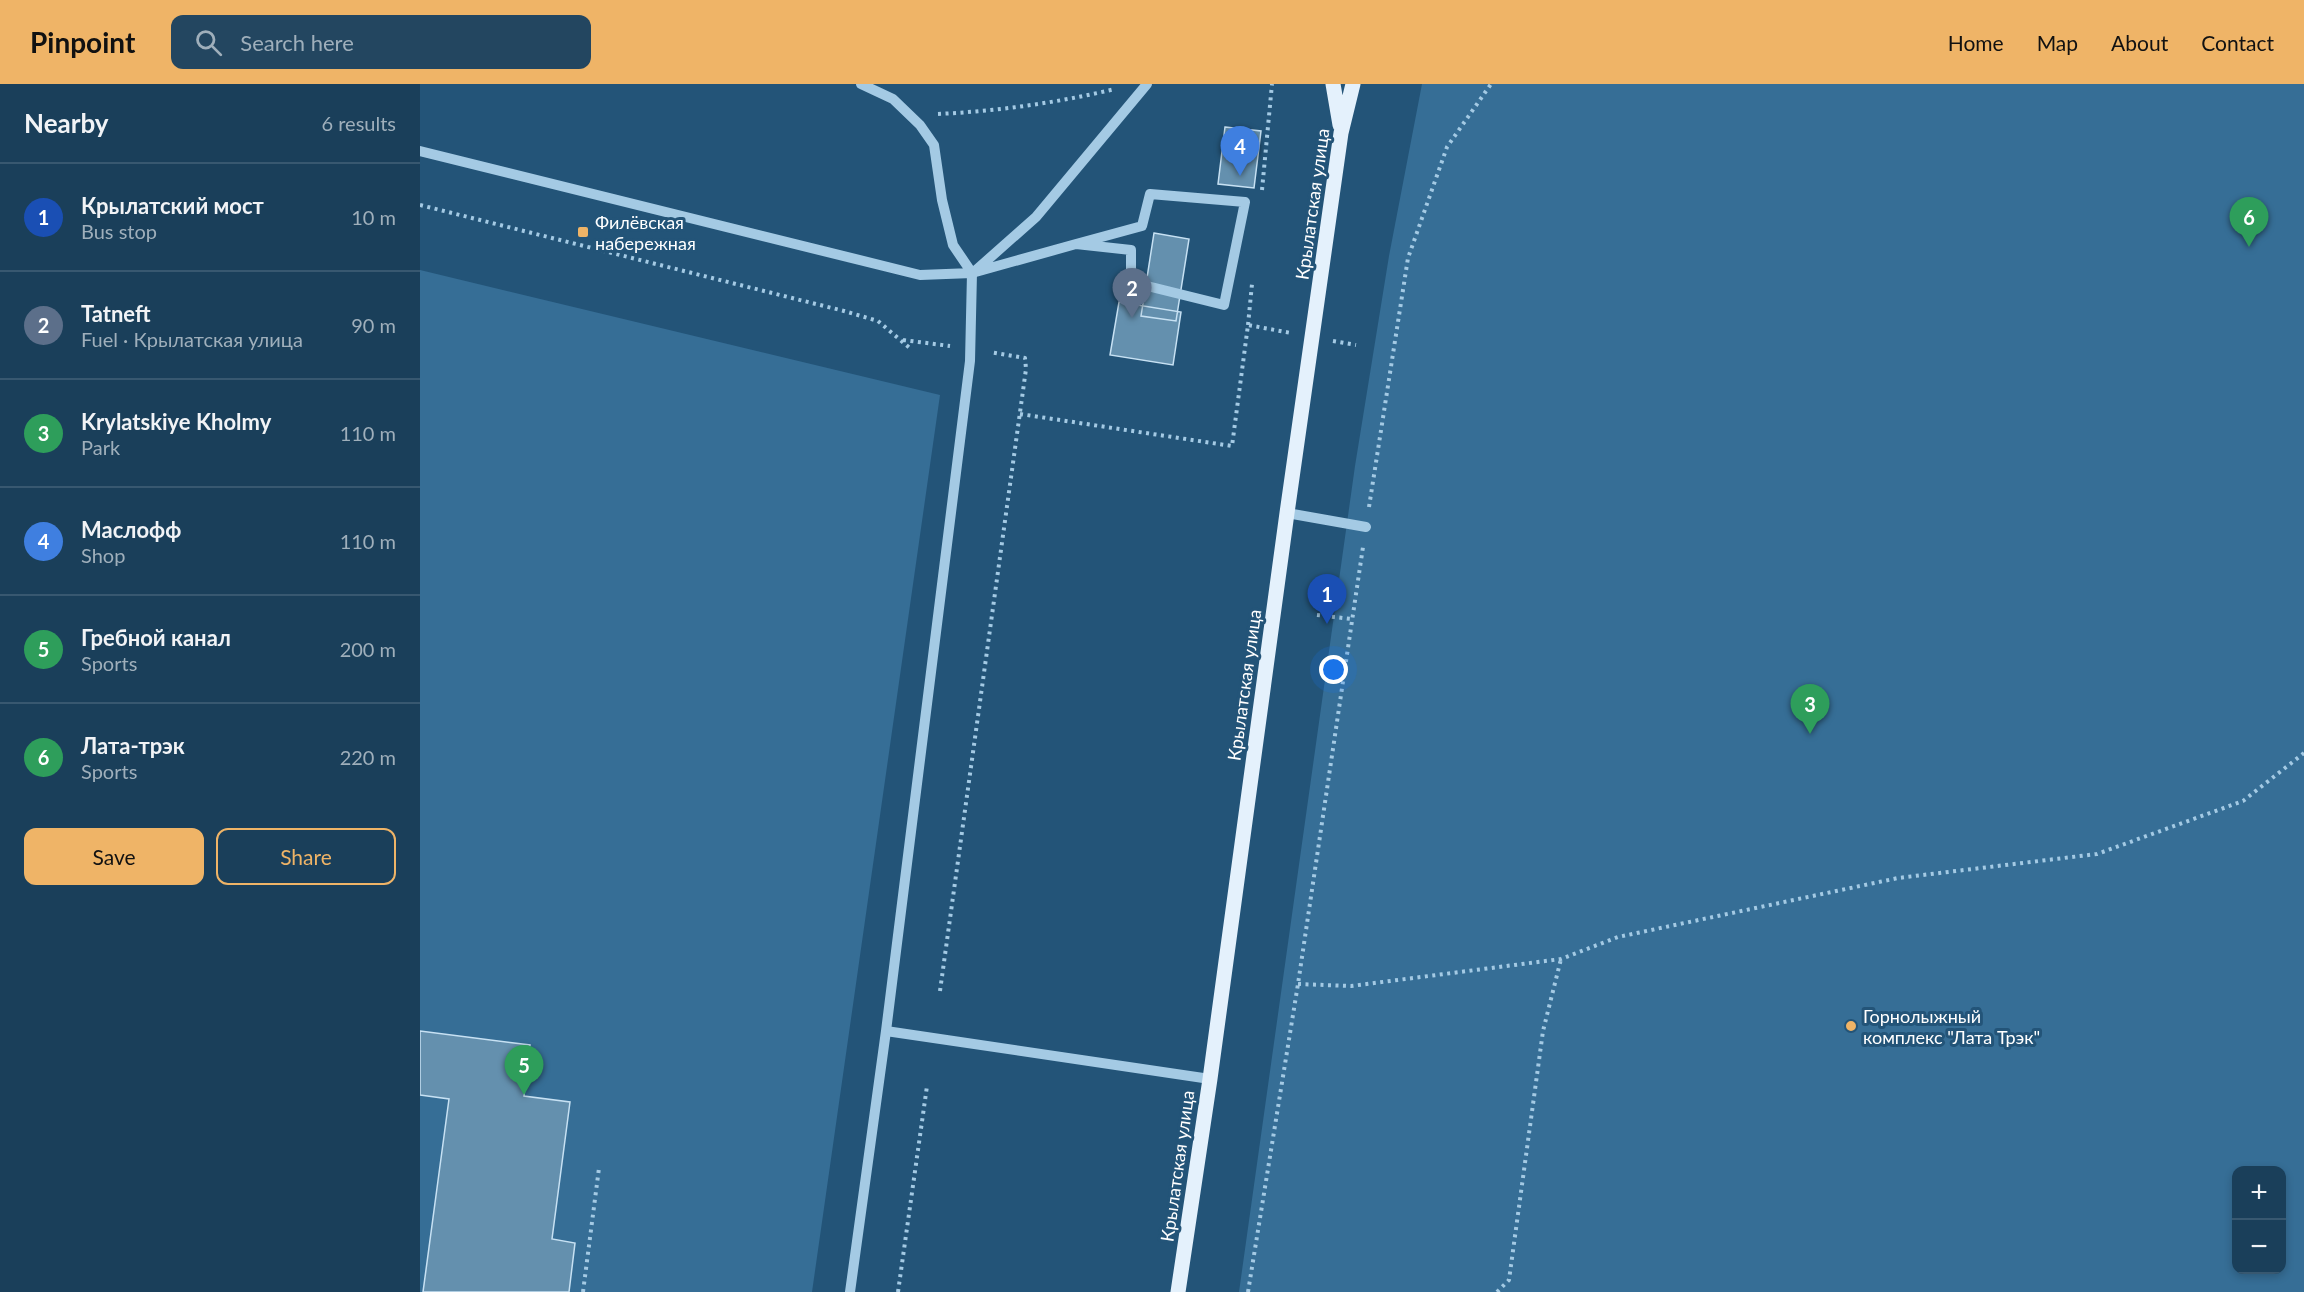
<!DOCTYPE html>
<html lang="en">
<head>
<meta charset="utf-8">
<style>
	:root { --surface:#1a3f5a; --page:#234660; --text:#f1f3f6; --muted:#9fafbb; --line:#385870; --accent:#efb467 }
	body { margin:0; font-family:Lato,sans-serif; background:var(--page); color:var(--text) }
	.controls { position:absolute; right:18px; bottom:18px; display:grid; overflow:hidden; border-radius:12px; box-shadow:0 3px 9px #0003 }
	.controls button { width:54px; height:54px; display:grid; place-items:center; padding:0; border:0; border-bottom:2px solid var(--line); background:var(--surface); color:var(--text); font:30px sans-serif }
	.you { position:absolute; left:914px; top:586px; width:21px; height:21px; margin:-15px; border:4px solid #fff; border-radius:50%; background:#1a73e8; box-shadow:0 0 0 9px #1a73e833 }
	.badge { display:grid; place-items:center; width:39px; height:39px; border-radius:50%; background:var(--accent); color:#fff; font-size:20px; font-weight:700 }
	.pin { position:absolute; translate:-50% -50px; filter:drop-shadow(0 2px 3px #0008) }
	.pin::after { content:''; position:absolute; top:32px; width:21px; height:18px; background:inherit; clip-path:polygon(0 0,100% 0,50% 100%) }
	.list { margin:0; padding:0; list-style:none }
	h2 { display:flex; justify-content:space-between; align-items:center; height:78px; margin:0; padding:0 24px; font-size:26px }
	h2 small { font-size:20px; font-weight:400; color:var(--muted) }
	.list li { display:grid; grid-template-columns:39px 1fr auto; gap:18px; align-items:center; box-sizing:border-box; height:108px; padding:0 24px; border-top:2px solid var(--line) }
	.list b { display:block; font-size:22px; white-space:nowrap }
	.list p { margin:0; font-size:20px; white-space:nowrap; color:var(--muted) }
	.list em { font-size:20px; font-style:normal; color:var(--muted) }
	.actions { display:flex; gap:12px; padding:18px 24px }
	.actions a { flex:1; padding:14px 0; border:2px solid var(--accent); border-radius:12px; text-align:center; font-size:21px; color:var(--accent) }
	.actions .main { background:var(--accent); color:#111 }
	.icon { flex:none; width:33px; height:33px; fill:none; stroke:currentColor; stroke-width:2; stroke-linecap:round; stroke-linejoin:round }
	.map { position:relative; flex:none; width:1884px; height:1208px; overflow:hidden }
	header { display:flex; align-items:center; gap:36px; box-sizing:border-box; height:84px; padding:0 30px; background:var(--accent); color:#111 }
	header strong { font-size:28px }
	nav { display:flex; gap:33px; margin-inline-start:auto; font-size:21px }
	.search { width:420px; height:54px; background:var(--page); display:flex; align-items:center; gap:15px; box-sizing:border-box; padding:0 21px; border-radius:12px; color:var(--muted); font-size:22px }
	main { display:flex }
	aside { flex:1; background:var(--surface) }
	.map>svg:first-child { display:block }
	.green { fill:#366e96; fill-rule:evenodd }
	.building { fill:#6490ae; stroke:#c7e1f3; stroke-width:1.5 }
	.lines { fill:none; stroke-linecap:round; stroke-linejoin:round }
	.path { stroke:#a4cae4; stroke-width:4; stroke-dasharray:3 4.5; stroke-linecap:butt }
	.minor { stroke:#a4cae4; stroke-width:10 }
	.major { stroke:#e4f1fc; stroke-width:15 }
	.poi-dot { fill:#efb467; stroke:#235478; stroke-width:2 }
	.labels { text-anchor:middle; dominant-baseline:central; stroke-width:6; stroke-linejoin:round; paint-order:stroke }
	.street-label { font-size:18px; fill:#fff; stroke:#235478 }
	.poi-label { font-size:18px; fill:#fff; stroke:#235478; text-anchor:start }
</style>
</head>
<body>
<header>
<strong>Pinpoint</strong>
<div class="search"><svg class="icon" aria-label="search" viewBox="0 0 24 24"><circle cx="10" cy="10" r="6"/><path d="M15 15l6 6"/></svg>Search here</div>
<nav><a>Home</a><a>Map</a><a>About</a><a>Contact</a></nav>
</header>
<main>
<aside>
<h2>Nearby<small>6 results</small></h2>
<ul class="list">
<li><span class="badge" style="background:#1a4fb4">1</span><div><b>Крылатский мост</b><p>Bus stop</p></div><em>10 m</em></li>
<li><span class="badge" style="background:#5c6f8a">2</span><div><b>Tatneft</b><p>Fuel · Крылатская улица</p></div><em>90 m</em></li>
<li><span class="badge" style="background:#2e9e5b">3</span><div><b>Krylatskiye Kholmy</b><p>Park</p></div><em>110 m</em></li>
<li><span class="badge" style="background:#3f7fe0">4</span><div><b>Маслофф</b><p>Shop</p></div><em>110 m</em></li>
<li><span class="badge" style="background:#2e9e5b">5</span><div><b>Гребной канал</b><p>Sports</p></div><em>200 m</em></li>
<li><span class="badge" style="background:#2e9e5b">6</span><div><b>Лата-трэк</b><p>Sports</p></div><em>220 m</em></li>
</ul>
<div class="actions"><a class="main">Save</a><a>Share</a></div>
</aside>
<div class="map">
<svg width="1884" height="1208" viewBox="0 0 1884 1208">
	<rect width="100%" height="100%" fill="#235478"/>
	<!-- green -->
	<path class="green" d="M1002 0H1884V1208H819L935 382 969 172ZM1816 1086H1862V1186H1816Z
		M0 186 520 311 392 1208H0Z"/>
	<!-- building -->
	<path class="building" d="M805 43 841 47 834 104 798 100Z
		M734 149 769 155 756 237 721 232Z
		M699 218 761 228 753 281 690 271Z
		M0 947 110 961 104 1012 150 1018 132 1155 155 1159 149 1208H3L29 1015 0 1011Z"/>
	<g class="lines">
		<!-- path -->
		<path class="path" d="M518 30C578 27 636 19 695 5
			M842 106 852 0
			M0 121 424 227 458 237 492 266
			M828 241 832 200
			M483 256 530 262
			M913 257 936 261
			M600 330 812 362 828 241 871 249
			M949 423 988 174 1027 63 1071 0
			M897 531 932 535
			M878 900 931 902 1141 875 1198 853 1478 794 1677 770 1823 717 1884 669
			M520 907 606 285 605 274 570 268
			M163 1208 179 1084
			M478 1208 507 1002
			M828 1208 878 900 943 463
			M1077 1208 1089 1196 1123 947 1141 875"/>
		<!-- minor -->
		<path class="minor" d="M0 67 500 191 552 189 656 160 711 166V198L804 221 825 118 730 110 722 142 656 160
			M555 187 616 133 727 0
			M867 429 946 443
			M466 947 790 995
			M430 1208 466 947 550 277 552 189 533 161 522 116 514 61 500 41 473 15 441 0"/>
		<!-- major -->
		<path class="major" d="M913 0 920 41
			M758 1208 790 995 867 429 921 49 933 0"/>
	</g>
	<!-- markers -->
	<g class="poi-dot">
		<rect x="157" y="142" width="12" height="12" rx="3"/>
		<circle cx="1431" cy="942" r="6"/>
	</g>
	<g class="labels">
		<!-- street labels -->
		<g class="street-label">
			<text transform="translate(892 120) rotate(-82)">Крылатская улица</text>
			<text transform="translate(824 601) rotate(-82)">Крылатская улица</text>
			<text transform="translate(757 1082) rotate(-82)">Крылатская улица</text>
		</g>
		<!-- poi labels -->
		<g class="poi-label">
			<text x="175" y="138">Филёвская<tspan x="175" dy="21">набережная</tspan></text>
			<text x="1443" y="932">Горнолыжный<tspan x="1443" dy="21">комплекс "Лата Трэк"</tspan></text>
		</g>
	</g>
</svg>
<div class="controls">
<button>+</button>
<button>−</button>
</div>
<div class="you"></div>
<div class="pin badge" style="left:907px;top:540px;background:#1a4fb4">1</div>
<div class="pin badge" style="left:712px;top:234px;background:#5c6f8a">2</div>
<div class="pin badge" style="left:1390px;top:650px;background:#2e9e5b">3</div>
<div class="pin badge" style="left:820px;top:92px;background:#3f7fe0">4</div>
<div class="pin badge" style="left:104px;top:1011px;background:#2e9e5b">5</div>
<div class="pin badge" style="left:1829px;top:163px;background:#2e9e5b">6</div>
</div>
</main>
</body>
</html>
